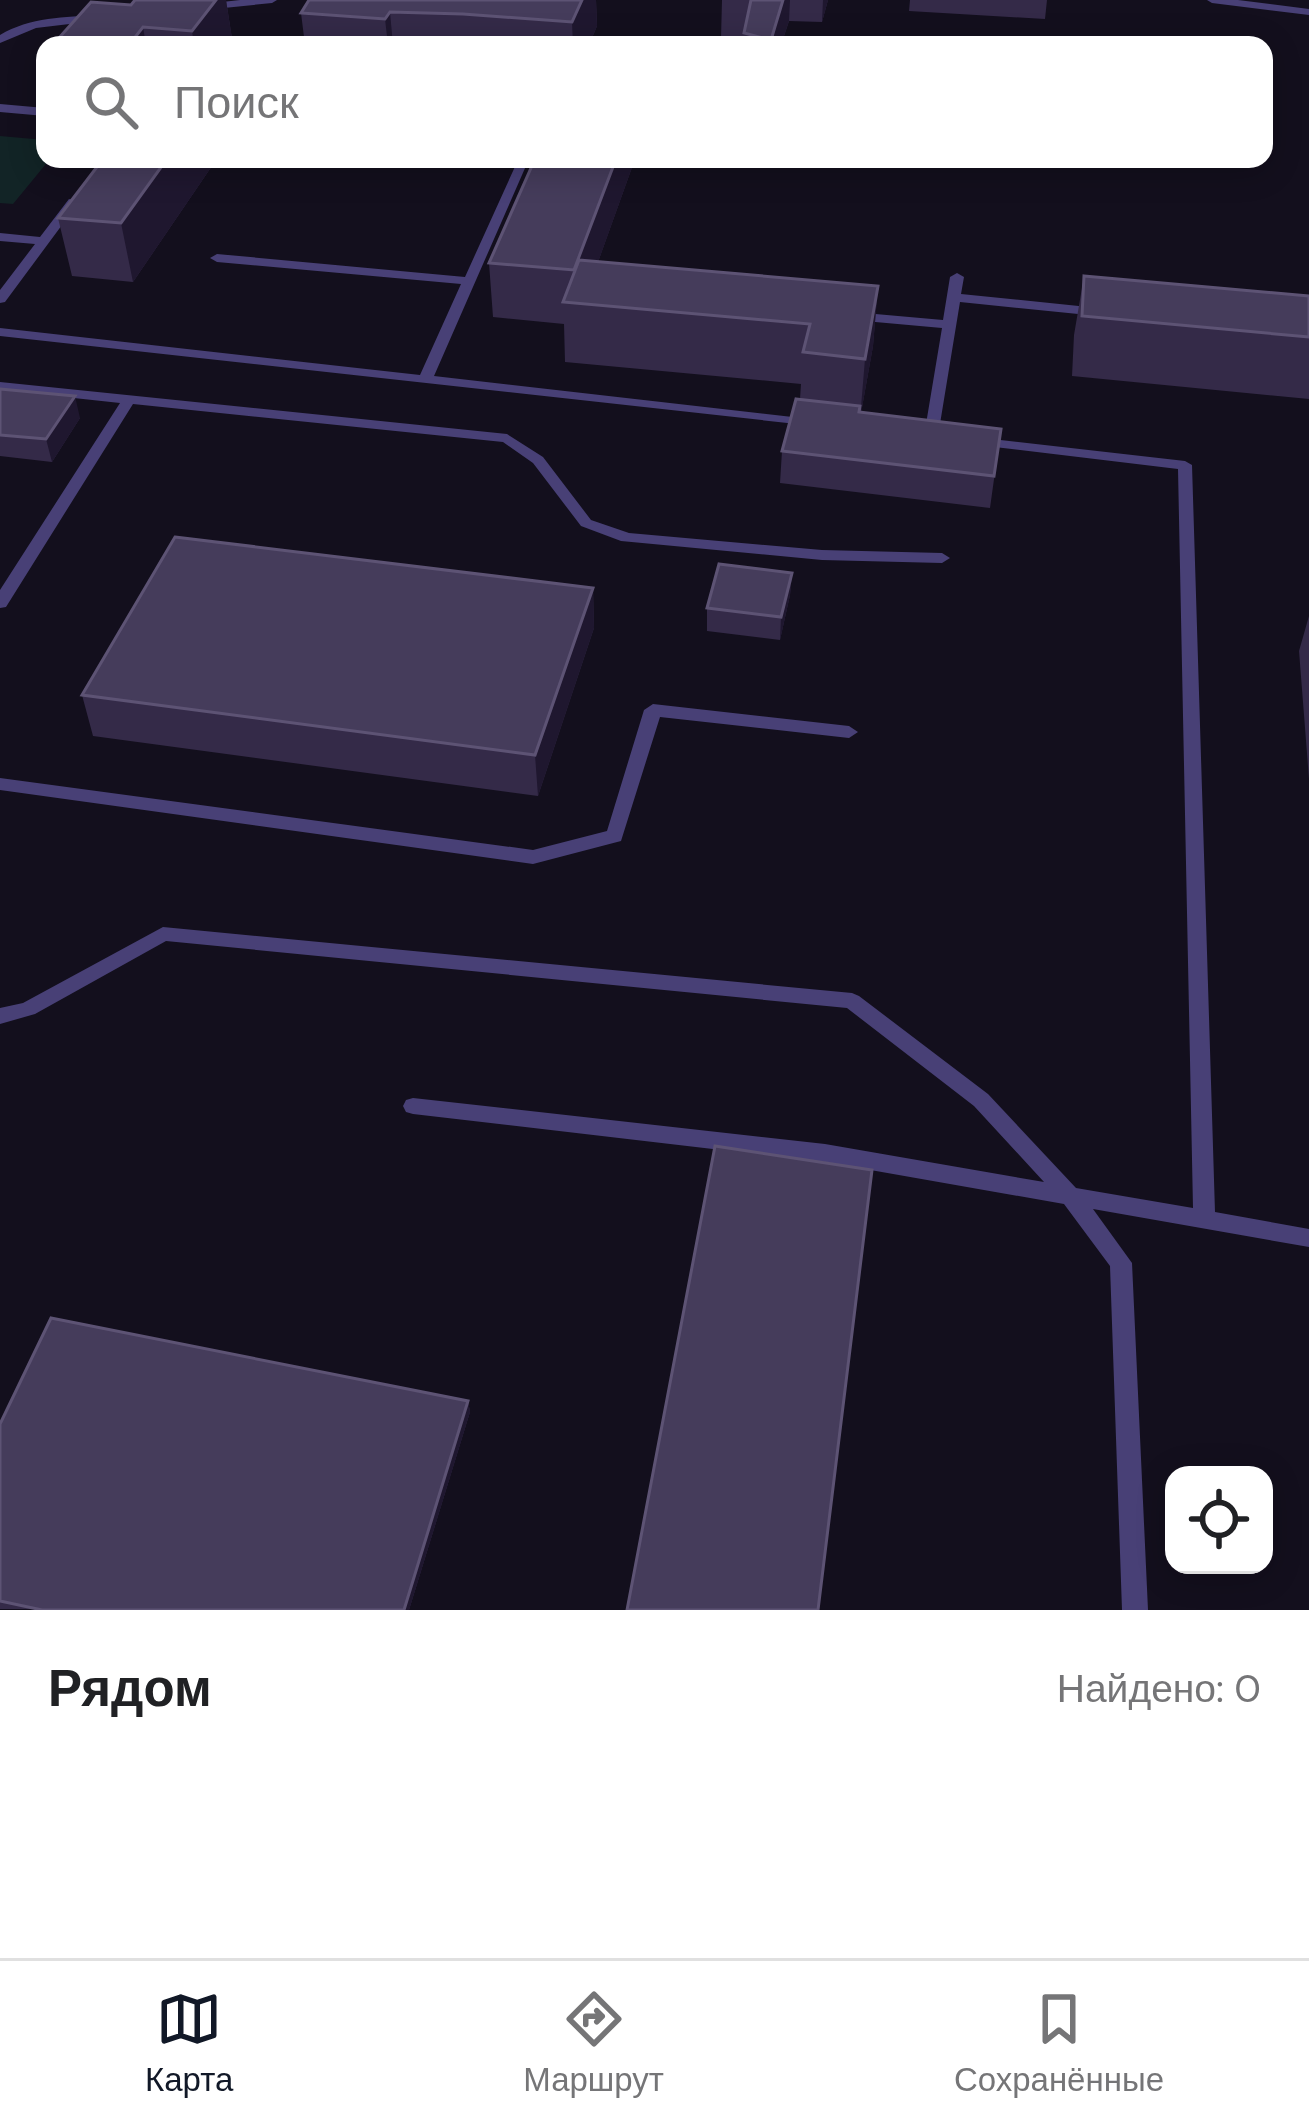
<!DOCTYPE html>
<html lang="ru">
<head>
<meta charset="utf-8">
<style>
	:root { --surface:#fff; --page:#f6f6f6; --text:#202124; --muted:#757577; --line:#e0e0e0; --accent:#111827 }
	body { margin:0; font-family:"DM Sans",sans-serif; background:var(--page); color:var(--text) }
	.controls { position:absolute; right:36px; bottom:36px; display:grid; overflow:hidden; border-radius:24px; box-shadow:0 6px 30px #0003 }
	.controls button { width:108px; height:108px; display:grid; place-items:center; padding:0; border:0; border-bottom:3px solid var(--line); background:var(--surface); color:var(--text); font:60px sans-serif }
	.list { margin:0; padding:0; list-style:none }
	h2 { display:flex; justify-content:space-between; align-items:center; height:156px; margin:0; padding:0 48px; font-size:51px }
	h2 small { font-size:39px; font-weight:400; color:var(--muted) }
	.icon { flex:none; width:66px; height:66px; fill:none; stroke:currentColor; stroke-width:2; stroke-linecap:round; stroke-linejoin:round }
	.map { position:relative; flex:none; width:1309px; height:1610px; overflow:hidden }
	.search { position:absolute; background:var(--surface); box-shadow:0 6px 30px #0003; left:36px; right:36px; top:36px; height:132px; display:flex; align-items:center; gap:30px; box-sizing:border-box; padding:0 42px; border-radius:24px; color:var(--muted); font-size:45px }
	.sheet { height:348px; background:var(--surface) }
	nav { display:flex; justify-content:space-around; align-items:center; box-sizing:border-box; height:168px; border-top:3px solid var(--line); background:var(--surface); font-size:33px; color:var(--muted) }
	nav a { display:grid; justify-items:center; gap:6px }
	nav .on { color:var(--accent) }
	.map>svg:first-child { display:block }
	.green { fill:#122426 }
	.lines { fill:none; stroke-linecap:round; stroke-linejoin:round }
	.service { fill:#484076; fill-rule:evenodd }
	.wall { fill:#342a48 }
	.shaded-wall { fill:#1f172f }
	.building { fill:#453c5b; stroke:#5d5374; stroke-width:3 }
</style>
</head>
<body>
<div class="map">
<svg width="1309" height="1610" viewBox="0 0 1309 1610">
	<rect width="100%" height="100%" fill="#130f1d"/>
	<!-- green -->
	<path class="green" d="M0 136 45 140V159H50L13 204 0 203Z"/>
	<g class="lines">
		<!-- service -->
		<path class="service" d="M240 0H277L272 3 204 10 199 7 204 4Z
			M1207 0H1238L1309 9V15L1212 3Z
			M99 15 104 18 103 20 36 28 0 43V35C30 17 65 17 99 15Z
			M0 104 45 108V116L0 112Z
			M529 159 434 376 810 419 815 420V426L0 336V328L420 375 461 284 217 262 210 258 217 254 465 277 518 160Z
			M69 199 79 202 5 302 0 303V290L35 244 0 241V233L40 237Z
			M957 273 964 277 961 294 1098 308 1105 312 1098 316 960 302 938 436 931 440 924 436 942 328 853 320 846 316 853 312 943 320 950 277Z
			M0 382 507 434 543 457 591 520 629 533 822 550 942 553 950 558 942 563 822 560 621 541 581 526 533 463 503 442 133 404 6 607 0 608V590L120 403 0 390Z
			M974 437 1185 461 1192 465 1215 1212 1309 1229V1247L1093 1209 1132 1263 1148 1610H1122L1110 1266 1064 1204 825 1162 413 1114 406 1112 403 1106 406 1100 413 1098 825 1144 1044 1182 974 1106 847 1008 166 941 35 1014 0 1024V1008L23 1003 163 927 852 993 859 996 988 1094 1076 1188 1193 1208 1178 469 969 444V438Z
			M653 704 849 726 858 732 849 738 660 717 621 841 533 864 0 790V778L533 850 607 831 644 710Z"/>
	</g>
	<!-- wall -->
	<path class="wall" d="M135 0H226L233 45H59L58 39 131 5Z
		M596 0 597 26 589 45H305L301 13Z
		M722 0H828L822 22 789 21 781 45H744V41L721 38Z
		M910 0H1047L1045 19 909 11Z
		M535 159H635L598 262 878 286 873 346 861 413 1001 429 990 508 780 483 782 451 800 399 801 384 565 362 564 324 493 317 489 263Z
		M214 163 133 282 72 276 58 218Z
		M1084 276 1309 296V399L1072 376 1074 335Z
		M0 389 80 418 52 462 0 456Z
		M792 573 790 595 780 640 707 631V608Z
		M593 588 594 628 538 796 93 736 82 695Z
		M1309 616V779L1299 651Z
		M468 1401 470 1412 409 1610 0 1609V1424Z"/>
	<!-- shaded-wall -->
	<path class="shaded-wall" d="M216 0H226L233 45H194L192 31Z
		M582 0H596L597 26 589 45H573L572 22Z
		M783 0H790L789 21 781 45H771Z
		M823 0H828L822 22Z
		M390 12 393 45H388L385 19Z
		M143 27 146 45H129Z
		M167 159H213L214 163 133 282 121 223Z
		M616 159H635L583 304 574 270Z
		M878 286 873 346 860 419 865 359Z
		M75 396 80 418 52 462 46 439Z
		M792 573 790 595 780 640 781 617Z
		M593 588 594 628 538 796 535 755Z
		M468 1401 470 1412 409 1610H404Z"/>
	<!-- building -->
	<path class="building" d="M135 0H216L192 31 143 27 129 45 58 39 91 2 131 5Z
		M309 0H582L572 22 463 14 390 12 385 19 301 13Z
		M751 0H783L771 40 744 33Z
		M103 159H167L121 223 58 218Z
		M535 159H616L574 270 489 263Z
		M579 260 878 286 865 359 803 352 810 324 563 302Z
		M1084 276 1309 296V337L1082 316Z
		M0 389 75 396 46 439 0 435Z
		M796 399 860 406 859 412 1001 429 994 476 782 451Z
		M175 537 593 588 535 755 82 695Z
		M719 564 792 573 781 617 707 608Z
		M715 1146 872 1170 818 1610H627Z
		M51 1318 468 1401 404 1610H42L0 1601V1424Z"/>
</svg>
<div class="controls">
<button><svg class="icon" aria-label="locate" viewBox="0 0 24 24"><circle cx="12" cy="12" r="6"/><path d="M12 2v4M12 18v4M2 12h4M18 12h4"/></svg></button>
</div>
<div class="search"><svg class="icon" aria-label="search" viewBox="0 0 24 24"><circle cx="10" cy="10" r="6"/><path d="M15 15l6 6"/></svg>Поиск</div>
</div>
<section class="sheet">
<h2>Рядом<small>Найдено: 0</small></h2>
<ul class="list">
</ul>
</section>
<nav>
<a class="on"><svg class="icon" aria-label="map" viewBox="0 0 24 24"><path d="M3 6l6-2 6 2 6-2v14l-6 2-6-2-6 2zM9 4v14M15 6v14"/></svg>Карта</a>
<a><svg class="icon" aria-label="directions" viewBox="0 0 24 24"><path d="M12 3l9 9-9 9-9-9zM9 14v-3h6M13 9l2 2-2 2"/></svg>Маршрут</a>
<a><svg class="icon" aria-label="saved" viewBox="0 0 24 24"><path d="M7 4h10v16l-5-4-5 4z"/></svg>Сохранённые</a>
</nav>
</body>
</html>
